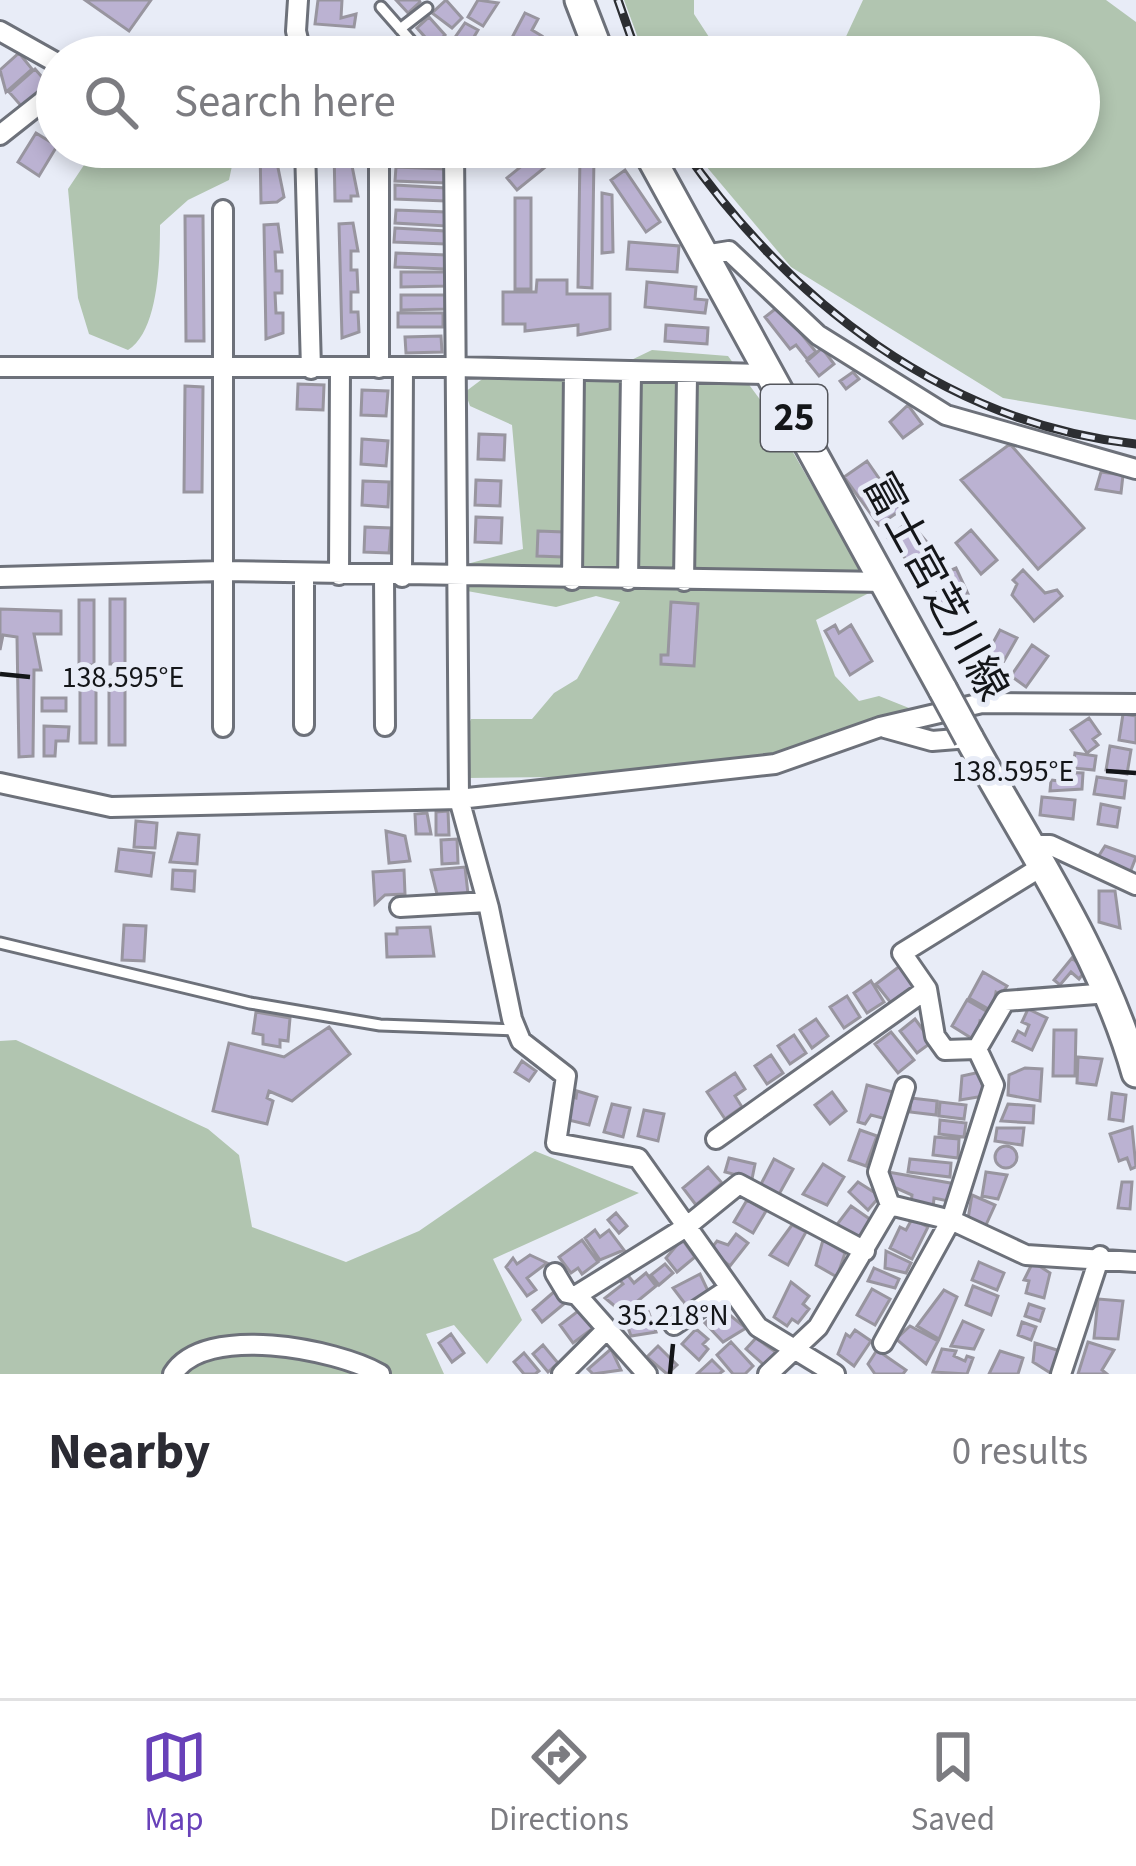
<!DOCTYPE html>
<html lang="en">
<head>
<meta charset="utf-8">
<style>
	:root { --surface:#fff; --page:#f7f7f7; --text:#2b2b33; --muted:#7c7c81; --line:#e1e1e2; --accent:#6841b9 }
	body { margin:0; font-family:"Source Sans 3","Noto Sans JP",sans-serif; background:var(--page); color:var(--text) }
	.list { margin:0; padding:0; list-style:none }
	h2 { display:flex; justify-content:space-between; align-items:center; height:156px; margin:0; padding:0 48px; font-size:51px }
	h2 small { font-size:39px; font-weight:400; color:var(--muted) }
	.icon { flex:none; width:66px; height:66px; fill:none; stroke:currentColor; stroke-width:2; stroke-linecap:round; stroke-linejoin:round }
	.map { position:relative; flex:none; width:1136px; height:1374px; overflow:hidden }
	.search { position:absolute; background:var(--surface); box-shadow:0 6px 18px #0003; left:36px; right:36px; top:36px; height:132px; display:flex; align-items:center; gap:30px; box-sizing:border-box; padding:0 42px; border-radius:66px; color:var(--muted); font-size:45px }
	.sheet { height:324px; background:var(--surface) }
	nav { display:flex; justify-content:space-around; align-items:center; box-sizing:border-box; height:168px; border-top:3px solid var(--line); background:var(--surface); font-size:33px; color:var(--muted) }
	nav a { display:grid; justify-items:center; gap:6px }
	nav .on { color:var(--accent) }
	.map>svg:first-child { display:block }
	.green { fill:#b1c5b0 }
	.building { fill:#bbb2d2; stroke:#98959f; stroke-width:3 }
	.lines { fill:none; stroke-linecap:round; stroke-linejoin:round }
	.lane-casing { stroke:#6d717a; stroke-width:15 }
	.street-casing { stroke:#6d717a; stroke-width:24 }
	.primary-casing { stroke:#6d717a; stroke-width:33 }
	.lane { stroke:#fff; stroke-width:9 }
	.street { stroke:#fff; stroke-width:18 }
	.primary { stroke:#fff; stroke-width:27 }
	.rail-casing { stroke:#2c2e32; stroke-width:9 }
	.rail { stroke:#e8ecf7; stroke-width:4.5; stroke-dasharray:14; stroke-linecap:butt }
	.primary-bridge-casing { stroke:#6d717a; stroke-width:33; stroke-linecap:butt }
	.primary-bridge { stroke:#fff; stroke-width:27 }
	.ticks { fill:none; stroke:#141619; stroke-width:4.5 }
	.labels { text-anchor:middle; dominant-baseline:central; stroke-width:10; stroke-linejoin:round; paint-order:stroke }
	.shield { fill:#e8ecf7; stroke:#54565c; stroke-width:3 }
	.shield-label { font-size:39px; font-weight:bold; fill:#141619 }
	.street-label { font-size:42px; fill:#141619; stroke:#e8ecf7 }
	.ticks-label { font-size:30px; text-anchor:middle; fill:#141619; stroke:#e8ecf7; stroke-width:10; stroke-linejoin:round; paint-order:stroke }
</style>
</head>
<body>
<div class="map">
<svg width="1136" height="1374" viewBox="0 0 1136 1374">
	<rect width="100%" height="100%" fill="#e8ecf7"/>
	<!-- green -->
	<path class="green" d="M624 0H694V14L722 57H645Z
		M863 0H1106L1136 22V420L1003 398 791 267 690 147H1079V57H801L843 43Z
		M96 147H236L229 180 188 200 160 225C160 258 159 331 128 350L89 334 78 298 68 189Z
		M652 350 728 356 772 416 873 591 816 620 835 676 859 701 879 696 909 708 840 747 741 775 467 778 457 750 471 719H532L554 693 577 679 620 602 596 596 556 607 467 591V564L523 549 512 425 470 406 465 392 497 368 594 378Z
		M16 1040 208 1129 239 1155 252 1227 346 1262 419 1231 535 1151 639 1193 493 1259 522 1320 487 1364 454 1325 426 1334 444 1374H0V1041Z"/>
	<!-- building -->
	<path class="building" d="M85 0H151L129 31Z
		M318 0H342L341 18 356 14 354 27 315 24Z
		M396 0H419L420 2 408 13Z
		M446 0 462 18 452 28 432 13Z
		M478 0 498 3 483 26 468 17Z
		M525 13 538 19 532 30 542 36 531 57H516L505 51Z
		M429 17 445 35 433 46 417 28Z
		M465 23 478 30 464 54 449 46Z
		M322 43 339 45 338 57H320Z
		M546 43 576 45 575 57H545Z
		M19 53 32 69 6 92 0 70Z
		M35 69 49 85 23 108 9 92Z
		M36 133 57 146 39 176 18 162Z
		M260 147H283V157L276 158 284 197 277 202 261 203Z
		M334 147H357V156H350L358 196H351V201H335Z
		M395 147H446L445 159 394 156Z
		M545 147 559 156 517 190 507 178Z
		M580 155 594 156 592 288 578 287Z
		M396 167 446 169V183L395 181Z
		M625 170 660 222 646 232 611 180Z
		M395 185 446 188 445 201 395 199Z
		M602 193 612 195 613 252 602 253Z
		M515 198H531V289H515Z
		M396 210 446 212V226L395 223Z
		M185 216H203L204 341H186Z
		M353 223 358 251H351V270H357L358 292H351V312H358L359 332 342 338 339 224Z
		M278 224 282 252H275L276 271H282V293H275L276 313H283V333L266 339 264 225Z
		M395 228 445 231V244L394 242Z
		M629 242 679 246 677 272 627 269Z
		M396 253 446 255V269L395 267Z
		M401 272H446V286L401 287Z
		M537 280H567V294H610V329L578 335V325L525 331V324H503V292H536Z
		M647 282 696 287 695 299 707 300 705 313 645 307Z
		M401 295H445V309L401 310Z
		M779 306 816 352 807 359 796 345 790 349 765 317Z
		M398 313H443V327H398Z
		M666 325 708 328 707 344 665 341Z
		M441 336 442 352 406 353 405 337Z
		M822 348 834 364 819 376 807 361Z
		M853 372 859 379 846 389 840 381Z
		M298 384 324 385 323 410 297 409Z
		M185 386 203 387 202 492H184Z
		M362 390 388 391 386 416 361 415Z
		M908 405 922 424 903 438 890 422Z
		M479 434 505 435 504 460 478 459Z
		M362 439 388 441 386 466 361 464Z
		M1010 444 1084 528 1038 569 961 480Z
		M867 461 901 510 879 525 844 477Z
		M1101 472 1123 475 1121 493 1096 489Z
		M476 480 501 481 500 506 475 505Z
		M363 481 389 482 388 507 362 505Z
		M476 517 502 518 501 543 475 542Z
		M909 521 937 554 916 571 888 538Z
		M365 527 391 528 389 553 364 552Z
		M971 530 997 560 981 574 956 543Z
		M538 531 564 532 563 557 537 556Z
		M956 568 968 594 940 612 932 595 949 587 942 574Z
		M1023 570 1045 593 1057 590 1062 596 1034 621 1012 595 1017 584 1013 580Z
		M110 599H125V664H110Z
		M79 600H94V665H79Z
		M671 602 698 604 694 666 661 664V655H668Z
		M0 609 61 611V634H34L41 670H34L33 756 19 757 17 637 3 635 0 650Z
		M835 625 839 633 851 625 872 661 850 675 825 631Z
		M1000 630 1017 638 1004 661 988 652Z
		M1032 645 1048 656 1026 687 1011 676Z
		M80 678H96V743H80Z
		M109 680H125V745H109Z
		M42 698H66V711H42Z
		M1123 714 1136 716V743L1119 740Z
		M1089 718 1100 734 1093 739 1098 745 1087 753 1071 730Z
		M44 726 69 727 68 741H56L55 756H44Z
		M1110 746 1131 750 1127 774 1106 770Z
		M1075 753 1096 756 1094 770 1073 768Z
		M1060 772 1083 773 1082 789 1050 791 1051 780 1059 781Z
		M1097 777 1126 781 1124 798 1094 794Z
		M1042 797 1075 800 1073 819 1040 815Z
		M1101 804 1120 808 1117 827 1098 824Z
		M448 811 449 835H436V812Z
		M427 813 431 834H416L415 814Z
		M136 821 157 823 155 848 134 847Z
		M386 831 405 836 410 861 389 863Z
		M178 833 199 835 197 864 170 862Z
		M457 839 458 863 442 864 441 840Z
		M1105 846 1136 857 1129 875 1098 857Z
		M119 849 154 853 151 876 116 871Z
		M465 867 468 894H437L431 870Z
		M173 870 195 871 194 891 172 889Z
		M404 870 405 894 385 895 375 904 373 872Z
		M1099 891H1115L1120 928 1099 922Z
		M124 925 146 926 144 961 122 960Z
		M430 927 434 956 387 957 386 934H397V928Z
		M1072 958 1086 970 1079 979 1071 972 1060 985 1054 980Z
		M900 966 914 986 891 1003 876 984Z
		M983 972 1007 986 1001 995 996 992 992 1011 969 998Z
		M871 981 884 1002 867 1013 854 993Z
		M847 996 860 1017 844 1028 830 1007Z
		M967 1000 993 1015 988 1025 980 1021 976 1041 952 1026Z
		M1028 1009 1047 1018 1032 1050 1013 1041 1018 1031 1025 1035 1029 1025 1022 1022Z
		M256 1012 290 1018 288 1041 280 1040V1047L263 1044V1035L253 1033Z
		M816 1019 828 1036 812 1048 800 1030Z
		M915 1019 932 1042 917 1053 900 1031Z
		M329 1027 350 1054 292 1101 269 1091 267 1098 273 1101 267 1124 213 1111 229 1043 284 1057Z
		M1054 1030H1076L1075 1076H1053Z
		M891 1032 914 1060 898 1073 875 1044Z
		M794 1035 806 1053 790 1064 778 1046Z
		M771 1055 783 1073 767 1084 755 1066Z
		M1078 1057 1102 1059 1096 1085 1077 1083Z
		M522 1061 536 1071 529 1081 515 1072Z
		M1025 1068 1042 1069 1040 1101 1008 1095 1009 1075Z
		M980 1072 984 1096 960 1100 962 1076Z
		M735 1073 745 1089 735 1096 742 1107 725 1119 707 1092Z
		M867 1085 893 1092 886 1119 871 1115 865 1124 858 1122Z
		M577 1091 597 1097 589 1125 569 1120 567 1129 570 1096 576 1098Z
		M832 1092 846 1111 830 1124 815 1105Z
		M1112 1093 1126 1095 1123 1121 1109 1119Z
		M911 1098 937 1101 936 1115 910 1112Z
		M940 1102 966 1105 964 1119 939 1116Z
		M612 1104 630 1108 623 1137 604 1132Z
		M1008 1104 1034 1106 1033 1123 1001 1121Z
		M644 1110 664 1114 658 1141 638 1136Z
		M940 1120 966 1123 964 1137 939 1134Z
		M1132 1127 1136 1167 1131 1169 1127 1158 1119 1161 1110 1134Z
		M997 1128H1024L1022 1145 995 1141Z
		M860 1130 877 1136 866 1166 849 1160Z
		M935 1137 959 1139 958 1158 933 1155Z
		M995 1157a11 11 0 1 1 22 0a11 11 0 1 1-22 0Z
		M729 1158 755 1164 752 1179 725 1172Z
		M774 1159 793 1169 778 1196 760 1186Z
		M910 1159 951 1163 950 1177 908 1172Z
		M823 1164 844 1177 827 1205 803 1194Z
		M708 1167 722 1183 696 1205 683 1188Z
		M888 1172 956 1184 953 1202 934 1198 933 1208 911 1204 912 1195 889 1185Z
		M986 1172 1007 1175 998 1199 982 1196Z
		M858 1182 880 1196 868 1210 849 1192Z
		M1122 1182H1132L1130 1209 1118 1208Z
		M972 1195 995 1205 985 1227 968 1219Z
		M747 1200 766 1211 753 1233 734 1222Z
		M851 1206 871 1220 857 1241 835 1227Z
		M616 1213 627 1226 619 1233 608 1220Z
		M912 1219 928 1227 912 1259 890 1248 900 1227 906 1230Z
		M792 1225 806 1232 788 1265 770 1255Z
		M595 1230 600 1237 609 1230 624 1250 600 1260 585 1238Z
		M736 1234 748 1243 730 1266 710 1250 717 1241 728 1245Z
		M682 1239 695 1257 677 1272 666 1258Z
		M582 1240 598 1262 582 1274 578 1268 571 1273 559 1257Z
		M823 1240 845 1253 837 1277 816 1265Z
		M886 1251 911 1263 906 1273 885 1268Z
		M530 1255 547 1263 527 1278 536 1290 527 1296 506 1267 513 1258 517 1264Z
		M979 1262 1004 1273 997 1290 972 1280Z
		M1033 1262 1050 1273 1044 1298 1026 1293 1029 1281 1024 1280Z
		M665 1264 673 1273 659 1285 651 1275Z
		M874 1268 899 1279 895 1288 868 1281Z
		M626 1273 634 1283 646 1273 656 1286 623 1313 605 1298 623 1284 619 1279Z
		M700 1274 709 1293 689 1309 673 1288Z
		M791 1282 809 1296 803 1304 809 1309 798 1323 792 1319 787 1326 774 1317Z
		M973 1286 998 1296 991 1315 966 1305Z
		M872 1289 890 1299 875 1325 857 1315Z
		M944 1290 957 1297 939 1339 917 1326Z
		M555 1291 565 1303 542 1322 533 1310Z
		M1098 1299 1123 1301 1118 1339 1094 1338Z
		M1029 1304 1044 1309 1040 1321 1025 1316Z
		M582 1308 596 1326 573 1343 560 1325Z
		M647 1308 656 1332 631 1336 626 1322Z
		M721 1308 746 1328 723 1342 705 1323Z
		M963 1321 983 1330 974 1349 951 1346Z
		M1022 1322 1036 1327 1031 1340 1018 1335Z
		M910 1326 938 1341 926 1364 896 1339Z
		M696 1329 708 1339 703 1344 708 1349 699 1360 682 1344Z
		M855 1330 871 1341 854 1366 838 1354 846 1334 850 1337Z
		M451 1334 464 1353 452 1362 439 1343Z
		M756 1338 777 1353 765 1366 746 1349Z
		M731 1342 753 1366 745 1374H733L717 1355Z
		M1088 1342 1114 1350 1102 1370 1107 1374H1078Z
		M1035 1343 1060 1351 1052 1374 1033 1362Z
		M543 1345 558 1363 548 1372 533 1354Z
		M658 1346 677 1365 667 1374 647 1357Z
		M611 1349 621 1370 593 1374 588 1369Z
		M942 1349 956 1351 954 1356 965 1361 967 1356 973 1358 967 1374 933 1372Z
		M877 1350 906 1370 903 1374H875L868 1364Z
		M1000 1351 1023 1358 1018 1374H989Z
		M524 1353 539 1371 535 1374H524L514 1362Z
		M712 1360 723 1371 719 1374H697Z"/>
	<g class="lines">
		<defs>
			<path id="lane" d="M381 7 425 57
				M400 29 427 8
				M0 943 250 1003 380 1025 516 1030"/>
			<path id="street" d="M298 0 296 31 302 57
				M0 31 57 63
				M0 135 57 90
				M305 147 311 369
				M454 147 459 799 489 908 512 1019 521 1041 566 1076 556 1143 638 1158 758 1327 835 1374
				M223 210V727
				M704 255 729 251 818 335 946 415 1136 469
				M0 367H454L769 374
				M379 368V147
				M304 574V725
				M339 575 340 369
				M384 576 385 726
				M0 577 222 571 885 582
				M402 577 403 367
				M572 580 574 371
				M628 580 631 373
				M684 581 687 376
				M885 728 932 741 969 738
				M0 783 111 807 459 799 775 764 880 727 982 703 1136 704
				M1028 845H1050L1136 885
				M400 907 487 902
				M927 989 935 1036 945 1050 977 1049
				M716 1139 927 989 902 953 1041 867
				M890 1205 878 1172 905 1087
				M555 1273 567 1293 577 1295
				M674 1325 730 1288
				M883 1343 951 1220 994 1085 977 1049 1005 1001 1109 993
				M173 1374C204 1323 336 1349 380 1374
				M562 1374 607 1329
				M647 1374 577 1295 686 1227 739 1184 865 1251
				M768 1374 818 1327 890 1205 951 1220 1026 1255 1136 1262
				M1061 1374 1100 1256"/>
			<path id="primary" d="M579 0 601 57
				M645 147 943 690
				M969 738C1029 847 1102 953 1136 1073"/>
		</defs>
		<!-- lane casing -->
		<use href="#lane" class="lane-casing"/>
		<!-- street casing -->
		<use href="#street" class="street-casing"/>
		<!-- primary casing -->
		<use href="#primary" class="primary-casing"/>
		<!-- lane -->
		<use href="#lane" class="lane"/>
		<!-- street -->
		<use href="#street" class="street"/>
		<!-- primary -->
		<use href="#primary" class="primary"/>
		<defs>
			<path id="rail" d="M618 0 638 57
				M682 147C789 301 944 423 1136 444"/>
		</defs>
		<!-- rail casing -->
		<use href="#rail" class="rail-casing"/>
		<!-- rail -->
		<use href="#rail" class="rail"/>
		<defs>
			<path id="primary-bridge" d="M943 690 969 738"/>
		</defs>
		<!-- primary-bridge casing -->
		<use href="#primary-bridge" class="primary-bridge-casing"/>
		<!-- primary-bridge -->
		<use href="#primary-bridge" class="primary-bridge"/>
	</g>
	<!-- ticks -->
	<path class="ticks" d="M0 674 30 677M1106 771 1136 773M670 1374 673 1344"/>
	<g class="labels">
		<!-- shield labels -->
		<rect class="shield" x="761" y="385" width="66" height="66" rx="9"/>
		<g class="shield-label">
			<text x="794" y="418">25</text>
		</g>
		<!-- street labels -->
		<g class="street-label">
			<text transform="translate(935 587) rotate(61)">富士宮芝川線</text>
		</g>
	</g>
	<g class="ticks-label">
		<text x="123" y="687">138.595°E</text>
		<text x="1013" y="781">138.595°E</text>
		<text x="673" y="1325">35.218°N</text>
	</g>
</svg>
<div class="search"><svg class="icon" aria-label="search" viewBox="0 0 24 24"><circle cx="10" cy="10" r="6"/><path d="M15 15l6 6"/></svg>Search here</div>
</div>
<section class="sheet">
<h2>Nearby<small>0 results</small></h2>
<ul class="list">
</ul>
</section>
<nav>
<a class="on"><svg class="icon" aria-label="map" viewBox="0 0 24 24"><path d="M3 6l6-2 6 2 6-2v14l-6 2-6-2-6 2zM9 4v14M15 6v14"/></svg>Map</a>
<a><svg class="icon" aria-label="directions" viewBox="0 0 24 24"><path d="M12 3l9 9-9 9-9-9zM9 14v-3h6M13 9l2 2-2 2"/></svg>Directions</a>
<a><svg class="icon" aria-label="saved" viewBox="0 0 24 24"><path d="M7 4h10v16l-5-4-5 4z"/></svg>Saved</a>
</nav>
</body>
</html>
